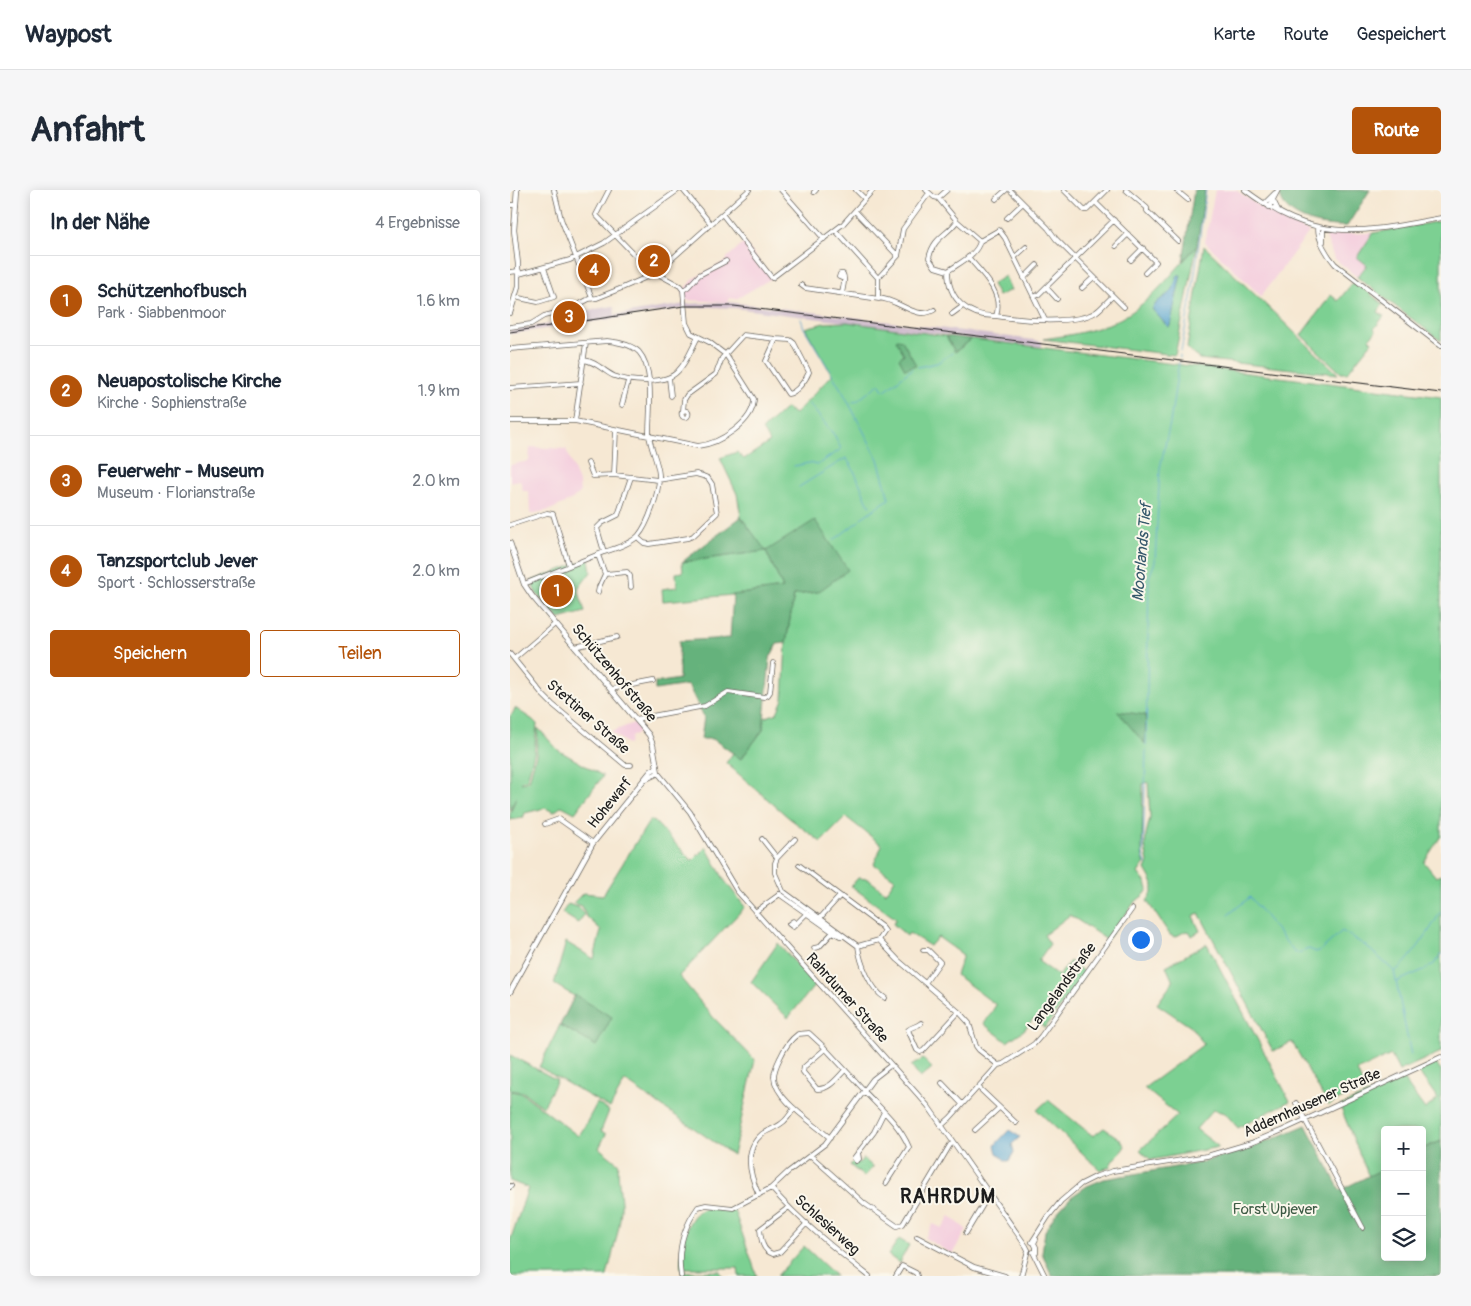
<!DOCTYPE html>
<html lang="de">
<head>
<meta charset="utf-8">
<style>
	:root { --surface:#fff; --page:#f6f6f7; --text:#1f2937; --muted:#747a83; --line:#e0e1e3; --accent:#b45309 }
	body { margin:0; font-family:Pangolin,sans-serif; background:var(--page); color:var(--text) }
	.controls { position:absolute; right:15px; bottom:15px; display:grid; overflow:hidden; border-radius:5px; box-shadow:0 2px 12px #0003 }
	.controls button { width:45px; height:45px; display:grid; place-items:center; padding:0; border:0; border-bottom:1px solid var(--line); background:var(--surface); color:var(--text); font:25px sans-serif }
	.you { position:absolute; left:630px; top:749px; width:18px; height:18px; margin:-12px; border:4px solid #fff; border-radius:50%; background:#1a73e8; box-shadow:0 0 0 8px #1a73e833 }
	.badge { display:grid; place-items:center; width:32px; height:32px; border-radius:50%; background:var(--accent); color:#fff; font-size:16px; font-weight:700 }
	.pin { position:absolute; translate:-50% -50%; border:2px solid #fff; box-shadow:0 1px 5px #0006 }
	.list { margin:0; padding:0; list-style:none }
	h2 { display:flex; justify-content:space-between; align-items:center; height:65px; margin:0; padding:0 20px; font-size:21px }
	h2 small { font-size:16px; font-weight:400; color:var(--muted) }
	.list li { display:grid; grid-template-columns:32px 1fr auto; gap:15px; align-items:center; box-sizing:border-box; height:90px; padding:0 20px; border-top:1px solid var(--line) }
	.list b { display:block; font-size:19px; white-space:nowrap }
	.list p { margin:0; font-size:16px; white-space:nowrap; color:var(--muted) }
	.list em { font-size:16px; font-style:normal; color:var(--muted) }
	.actions { display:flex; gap:10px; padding:15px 20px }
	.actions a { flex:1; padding:11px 0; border:1px solid var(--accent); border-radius:5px; text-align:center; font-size:18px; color:var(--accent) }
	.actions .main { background:var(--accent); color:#fff }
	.icon { flex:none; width:28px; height:28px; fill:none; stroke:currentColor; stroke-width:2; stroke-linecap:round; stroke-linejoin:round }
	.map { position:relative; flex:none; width:931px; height:1086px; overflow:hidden; border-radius:5px }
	header { display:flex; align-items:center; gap:30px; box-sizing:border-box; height:70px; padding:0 25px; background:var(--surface); border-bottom:1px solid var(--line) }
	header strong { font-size:24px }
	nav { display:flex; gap:28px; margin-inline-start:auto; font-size:18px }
	.intro { display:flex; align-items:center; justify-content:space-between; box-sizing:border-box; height:120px; padding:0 30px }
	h1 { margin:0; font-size:35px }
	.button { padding:12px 22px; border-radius:5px; background:var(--accent); color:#fff; font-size:18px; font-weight:700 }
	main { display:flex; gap:30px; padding:0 30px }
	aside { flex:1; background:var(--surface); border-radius:5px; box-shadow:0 2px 12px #0003 }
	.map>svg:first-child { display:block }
	.built { fill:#f4cfde }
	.industrial { fill:#d0bdce }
	.green { fill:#7cd092; stroke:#4c7657 }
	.forest { fill:#65b27c; stroke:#40674c }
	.water { fill:#55a3ce; stroke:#386075 }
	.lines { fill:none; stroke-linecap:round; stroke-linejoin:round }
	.stream { stroke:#55a3ce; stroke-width:1 }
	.minor-casing { stroke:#68635c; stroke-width:5.5 }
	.major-casing { stroke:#68635c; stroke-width:6 }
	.minor { stroke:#fff; stroke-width:4 }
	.major { stroke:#fff; stroke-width:4.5 }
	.rail { stroke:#1c1c1c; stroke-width:1 }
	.labels { text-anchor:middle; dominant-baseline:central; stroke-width:4; stroke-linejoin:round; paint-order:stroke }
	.street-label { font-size:15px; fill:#1c1c1c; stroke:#fbf7ec }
	.park-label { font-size:15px; fill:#3e5b45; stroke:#fbf7ec }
	.water-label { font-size:16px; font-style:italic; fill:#36596c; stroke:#fbf7ec }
	.district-label { font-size:20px; font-weight:bold; letter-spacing:1px; fill:#1c1c1c; stroke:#fbf7ec }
</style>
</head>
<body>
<header>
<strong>Waypost</strong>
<nav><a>Karte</a><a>Route</a><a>Gespeichert</a></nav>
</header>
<div class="intro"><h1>Anfahrt</h1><a class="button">Route</a></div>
<main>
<aside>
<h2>In der Nähe<small>4 Ergebnisse</small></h2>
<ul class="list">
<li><span class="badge">1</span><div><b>Schützenhofbusch</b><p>Park · Siabbenmoor</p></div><em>1.6 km</em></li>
<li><span class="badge">2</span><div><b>Neuapostolische Kirche</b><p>Kirche · Sophienstraße</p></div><em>1.9 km</em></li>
<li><span class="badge">3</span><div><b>Feuerwehr - Museum</b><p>Museum · Florianstraße</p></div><em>2.0 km</em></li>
<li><span class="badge">4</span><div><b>Tanzsportclub Jever</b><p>Sport · Schlosserstraße</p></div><em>2.0 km</em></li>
</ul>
<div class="actions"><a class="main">Speichern</a><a>Teilen</a></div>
</aside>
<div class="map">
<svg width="931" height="1086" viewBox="0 0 931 1086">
	<rect width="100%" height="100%" fill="#fbf7ec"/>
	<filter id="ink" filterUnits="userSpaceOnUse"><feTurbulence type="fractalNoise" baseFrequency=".02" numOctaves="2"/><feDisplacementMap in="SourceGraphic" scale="10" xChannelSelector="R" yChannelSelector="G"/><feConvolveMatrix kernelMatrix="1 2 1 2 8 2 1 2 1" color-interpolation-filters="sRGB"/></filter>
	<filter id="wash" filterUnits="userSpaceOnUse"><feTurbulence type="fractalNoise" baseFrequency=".0096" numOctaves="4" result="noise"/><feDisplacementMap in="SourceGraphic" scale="20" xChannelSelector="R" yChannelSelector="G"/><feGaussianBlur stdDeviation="1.12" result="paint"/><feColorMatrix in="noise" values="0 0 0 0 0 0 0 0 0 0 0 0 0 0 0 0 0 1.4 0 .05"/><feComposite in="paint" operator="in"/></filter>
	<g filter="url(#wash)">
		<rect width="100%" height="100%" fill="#f6e8d3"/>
		<!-- built -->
		<path class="built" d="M705 0H726L750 17 799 42 751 106 695 52Z
			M863 43 847 67 857 75 847 87 824 68 816 48 819 44Z
			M234 52 262 88 226 109 219 108 218 112 173 110V100L185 88 216 71 217 68Z
			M20 257 56 259 69 292 70 303 61 310 40 320 20 324 19 301H13L10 290 0 292V275L19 271Z
			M124 533 131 541 121 547 119 555 101 542Z
			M440 1026 457 1040 442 1064 415 1048 423 1034 432 1038Z"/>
		<!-- industrial -->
		<path class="industrial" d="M217 112 254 116 532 151V157L225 118 200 117 177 118 0 144V140L68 130 67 122 104 116 105 125 176 114Z"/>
		<!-- green -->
		<path class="green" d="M931 31V151L847 87 857 75 847 67 863 43Z
			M687 56 665 165 533 149C569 144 604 138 632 114 651 99 670 74 687 56Z
			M694 56 828 184 689 169 677 158Z
			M495 86 501 100 488 106 482 94Z
			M844 91 873 114 868 122 874 126 864 139 866 141 859 149 862 152 837 183H831L791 145 821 105 828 111Z
			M337 132 436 146 445 162 462 149 931 207V646L914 672 926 687 930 685 931 686V862L889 881 881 865 847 881 854 898 818 915 782 852 763 861 689 723 683 726 690 741 682 746 680 742 676 741 665 747 660 745 637 711C647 697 643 693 635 679L638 672 635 657 636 644 640 628 638 592 633 594 632 659 633 669 635 673 628 683 636 693 638 699 635 704 624 713 597 750 560 725 534 745 540 754 528 771 549 786 560 771 575 783 535 838 523 829 514 840 497 852 474 834 486 815 446 785 453 765 428 747 420 756 399 743 397 746 383 734 386 729 341 696 348 688 358 689 376 703 385 689 364 674 372 655 336 627 311 652 278 627 216 573 223 563 231 569 253 540 254 528 267 523 273 509 276 453 284 405 308 402 256 361 273 398 223 405 153 411 152 399 167 397 166 383 173 382 172 372 255 361 231 327 227 304 210 268 227 262 234 269 260 252 252 240 276 218 285 224 322 185 295 138 314 133Z
			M79 369 81 382 68 399 75 422 49 429 26 403 21 391Z
			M5 518 23 530 27 534 24 564 17 590 12 591 11 593 19 591 26 565 28 538 48 560 93 586 65 623 52 616 44 622 35 618 15 623 13 628 0 630V624L6 607 0 620V526L3 523Z
			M140 630 145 632 182 671 196 657 215 691 235 717 169 786 203 827 245 870 223 965 115 891 100 918 29 877 50 835 86 855 101 828 44 794 56 752 84 769 91 740 76 726 72 716 63 713 73 703 93 705Z
			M58 714 70 718 74 725 68 733 52 723Z
			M268 753 305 795 278 828 241 792Z
			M697 754 780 911 728 938 715 923 703 920 686 939 709 957 641 970 630 960 668 925 634 898 694 854 681 837 647 814 663 792 656 776Z
			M0 865 47 890 33 917 13 902 0 900Z
			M413 869 422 878 410 888 401 876Z
			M926 873 931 880V951L912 959V940H875V978L859 987 830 916 893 889 915 919 928 909 908 881Z
			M0 901 12 903 68 946 72 941 87 913 99 921 91 941 96 944 89 958 109 974C106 983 112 1007 111 1020 109 1043 102 1064 97 1086H0V1051L18 998 0 991Z
			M538 910 583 946 594 938 610 949 615 956C611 964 601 969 600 977L590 980 527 920Z
			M353 968 363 977 354 987 340 975 344 971 349 973Z
			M196 1018 224 1020 247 1086H229L228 1078H171C170 1061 175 1023 196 1018Z
			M389 1049 399 1055 389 1073 378 1065Z
			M294 1056 326 1086H267Z
			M210 1081 212 1086H172V1082Z"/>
		<!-- forest -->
		<path class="forest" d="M684 0H695L687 56 673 71Z
			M770 0H860L837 36C817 37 785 32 773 13 771 10 770 5 769 2Z
			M436 146 462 149 445 162Z
			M388 149 392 150 406 175 395 179 389 168 394 164 386 150Z
			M231 327 256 361 305 330 338 380 308 402 284 405 276 453 267 454 260 468 253 540 231 569 203 549H191L194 527 178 495 145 500V493L169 489V451L220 448 223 405 273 398 256 361 172 372Z
			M607 521 636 525 635 554Z
			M65 805 102 827 86 856 50 835Z
			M796 935 830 1000 875 978V1067H912V959L931 951V1086H542L532 1063 535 1041 545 1025 561 1007 577 996 594 989 689 973 746 956Z"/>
		<!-- water -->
		<path class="water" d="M668 85H671L660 136 658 137 642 119 647 112 662 101Z
			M499 940 510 947 502 954 504 962 499 971H496L487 963 485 955Z"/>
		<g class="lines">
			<!-- stream -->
			<path class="stream" d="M291 129 294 138 334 204 368 269 379 309 351 328
				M671 161 683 97 696 0
				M670 168V165
				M408 177 427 173 442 163
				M340 213 347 211 369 194 374 201 402 179
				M284 276 299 273 307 275 331 259 325 246 299 214
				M289 297 336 268C347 282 351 300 360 316
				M324 350 349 331
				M636 556 639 387 645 372 650 278 660 233 669 172
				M636 560 633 664 636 674
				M718 725 740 707 784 762 788 763 799 759 806 762 810 761 832 741 856 756 884 781 901 865
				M885 781C898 775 924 734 931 721
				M886 792 918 778 924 774 931 764"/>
		</g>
	</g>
	<g filter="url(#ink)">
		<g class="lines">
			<defs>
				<path id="minor" d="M44 0 51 29 82 108
					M99 0 86 25 143 84
					M173 0 201 34
					M271 0 314 49
					M346 0 355 9
					M416 0 424 7 428 8 447 31 470 51
					M500 0 538 38 546 49 614 117
					M554 0 574 20H577L597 0
					M616 0 637 18V21L668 51
					M666 0 678 10
					M735 0C806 54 850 43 931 28
					M304 2 306 0
					M419 3 393 39 388 66 368 88V108C389 109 406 131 424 120
					M428 8 437 0
					M486 9 496 0
					M763 10 769 22
					M585 12 646 72 635 83
					M754 14 765 3
					M0 15H6
					M759 17 768 0
					M345 21 388 66
					M212 24 262 88 333 34 363 0
					M497 28 513 13
					M808 38C808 50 817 65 825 74L931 156
					M813 39V52
					M325 40 368 88
					M470 51 489 40 495 48 535 130
					M606 56 618 44
					M458 67C472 83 494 103 486 126 459 127 438 110 438 81 449 73 467 65 470 51
					M505 67 516 57
					M621 70 633 58
					M438 81 425 77 419 68C424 46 437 46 447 31
					M0 82 9 81
					M146 83 170 96 173 100
					M9 84 60 70 94 53 168 0
					M514 88 527 75
					M291 95 295 98 369 109
					M536 97 547 109
					M572 98 584 87
					M173 100 178 97 189 85 216 71
					M332 103C333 97 336 89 333 84H330L329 87 334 89
					M524 107 528 105 604 30
					M9 108 28 112 44 107 34 78
					M442 124 453 116
					M486 126C509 130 566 135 586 122 592 118 597 111 603 106
					M0 137 21 134 34 126 58 120 79 109 87 108 112 98 146 83 239 0
					M0 159 97 151C108 152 121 154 129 162 145 180 139 222 139 244 140 258 148 271 149 285 150 300 138 335 128 346 120 354 104 359 94 362L14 394
					M73 170C86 171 93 181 104 186 120 192 156 195 168 181 177 172 182 158 188 147
					M159 188 161 206
					M0 198 71 193
					M112 215 118 191
					M171.5 224a3.5 3.5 0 1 1 7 0a3.5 3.5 0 1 1-7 0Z
					M173 221 174 210 177 205 206 184 212 168 233 145 266 149 256 171 278 204C286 203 296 190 299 182L284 153 280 150 266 149
					M0 231H65L188 256C209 254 244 232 244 209L216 165 199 152 181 143 176 133 173 100
					M65 231 76 153
					M78 273 83 286 104 285 148 290 186 284 193 286 198 288 202 294 207 323 183 346 178 348 139 354 134 353 127 347
					M104 285 106 240
					M0 335 37 323 43 324 59 376
					M94 362 87 338 92 333 108 325 121 287
					M88 365 95 384 117 382 120 386 121 397
					M88 402 89 397 95 384
					M65 457 107 447
					M0 464 33 505 42 514 115 575H121
					M4 469 45 434
					M101 499 143 491
					M126 529 195 516 218 502 254 507 258 505 260 502 263 473
					M148 583 180 622 227 701 418 916 516 1056 518 1060
					M35 634 49 629 83 653
					M252 649 267 668
					M285 649 267 668 265 673V683L273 701 348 756 369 750
					M289 675 372 737 375 741 369 750
					M269 704 323 742 330 746H334
					M245 722 270 704
					M310 728 329 707
					M286 734 283 737 279 734 283 731 286 734 297 723
					M369 750 388 770 449 822 459 833 466 856 469 860 488 875
					M348 756C350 772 360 799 375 808
					M304 758 309 757 323 742
					M413 760H418L430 772 415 793
					M411 833C407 837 402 836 398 840L407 860 410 862 413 861 449 822
					M315 859 294 877 293 882 307 899C319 900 327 888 335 880
					M432 893 452 914
					M468 897 506 933
					M354 901C371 919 389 934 399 957L376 993
					M786 913 853 1038
					M431 936 440 928 488 875 493 874 524 854 531 846 622 719
					M465 940 489 918
					M320 948C304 933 265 910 264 887 264 880 267 874 270 868 274 859 280 850 288 844L299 843 313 856 354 900
					M348 962 349 969 346 971 344 968 364 942 374 922
					M300 965 355 1014 387 1036 393 1034 440 955 443 953
					M0 997 1 996
					M261 998C290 1031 325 1059 359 1086
					M249 1005C240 986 233 960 252 944 258 940 266 938 272 933 277 930 281 923 284 918
					M279 1017 250 1039C251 1049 252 1061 263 1064L270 1062 297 1033
					M456 1043 477 1008 480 1005
					M407 1047 464 1077 495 1086
					M526 1049 524 1053 526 1057V1063
					M522 1052 538 1027 551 1011 571 994 587 986 603 981 697 966 741 953 773 940 931 867
					M523 1062 535 1086
					M171 1086C167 1061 173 1038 188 1017L196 1015 223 1018 261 998 278 982 315 954 363 889 381 875
					M386 1086 392 1076 406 1083 407 1086
					M511 1086 518 1060"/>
				<path id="major" d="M0 123 8 97V74L4 40 7 0
					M0 353 14 394 22 406 139 545 143 555 148 583 136 589
					M0 802 83 653 141 581 146 578"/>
			</defs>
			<!-- minor casing -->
			<use href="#minor" class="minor-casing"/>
			<!-- major casing -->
			<use href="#major" class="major-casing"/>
			<!-- minor -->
			<use href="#minor" class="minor"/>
			<!-- major -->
			<use href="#major" class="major"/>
			<!-- rail -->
			<path class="rail" d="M0 142 174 116H224L931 203"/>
		</g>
	</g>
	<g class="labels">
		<!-- street labels -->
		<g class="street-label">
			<text transform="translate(104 483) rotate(50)">Schützenhofstraße</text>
			<text transform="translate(78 527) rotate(41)">Stettiner Straße</text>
			<text transform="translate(100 613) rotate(-51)">Hohewarf</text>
			<text transform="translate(552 797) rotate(-54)">Langelandstraße</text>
			<text transform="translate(337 808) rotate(48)">Rahrdumer Straße</text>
			<text transform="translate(802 913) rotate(-24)">Addernhausener Straße</text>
			<text transform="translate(317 1035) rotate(42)">Schlesierweg</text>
		</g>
		<!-- park labels -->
		<g class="park-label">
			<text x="765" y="1019">Forst Upjever</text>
		</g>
		<!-- water labels -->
		<g class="water-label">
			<text transform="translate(632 362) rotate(-85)">Moorlands Tief</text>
		</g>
		<!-- district labels -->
		<g class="district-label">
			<text x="438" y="1006">RAHRDUM</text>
		</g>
	</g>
</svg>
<div class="controls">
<button>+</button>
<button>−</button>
<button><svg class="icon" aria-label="layers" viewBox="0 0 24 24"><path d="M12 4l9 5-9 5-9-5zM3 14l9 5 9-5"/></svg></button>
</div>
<div class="you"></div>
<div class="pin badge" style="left:47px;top:401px">1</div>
<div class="pin badge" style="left:144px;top:71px">2</div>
<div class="pin badge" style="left:59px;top:127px">3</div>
<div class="pin badge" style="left:84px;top:80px">4</div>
</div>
</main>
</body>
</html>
